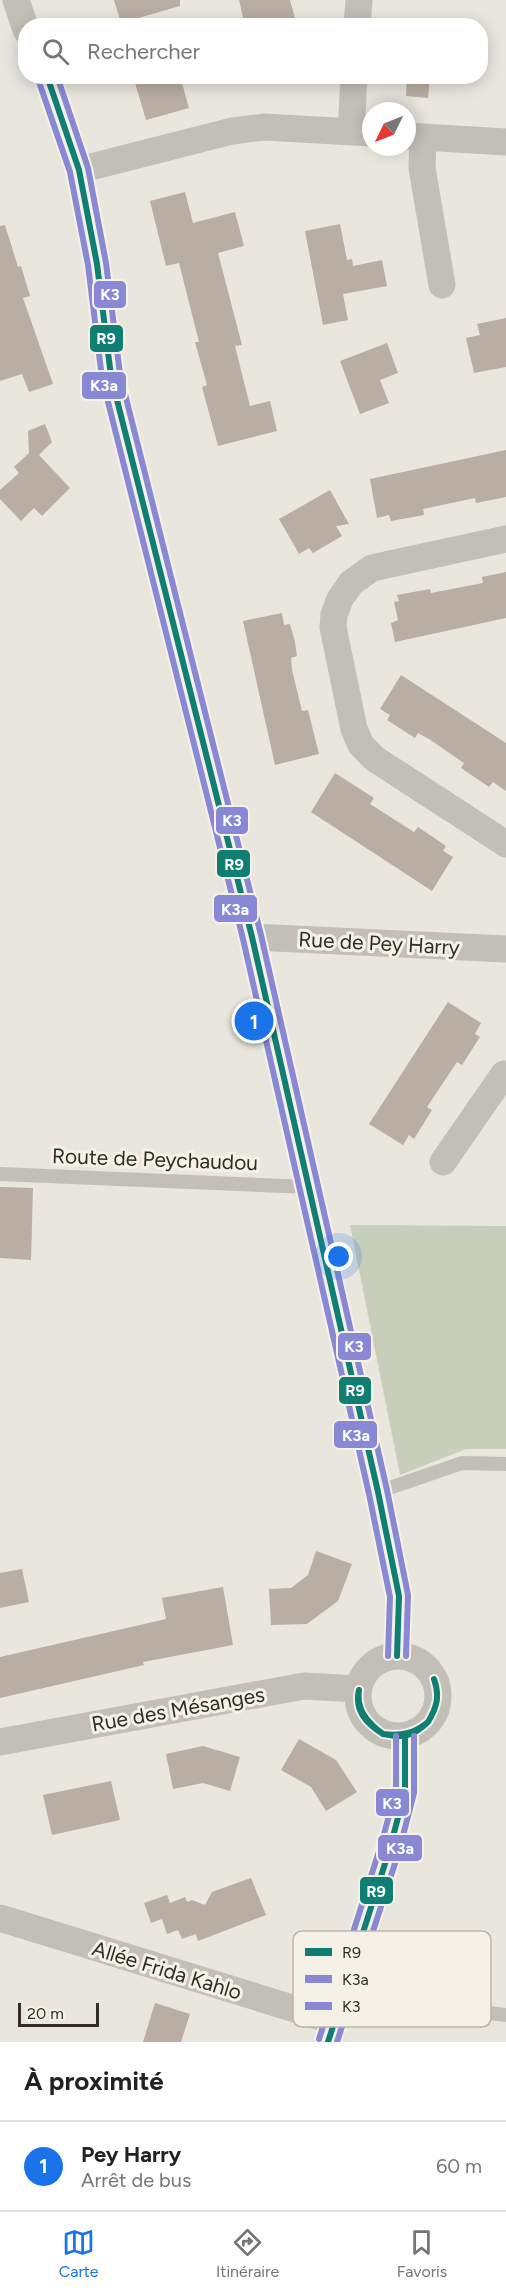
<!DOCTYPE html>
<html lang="fr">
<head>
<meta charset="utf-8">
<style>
	:root { --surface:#fff; --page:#f6f6f6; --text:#222; --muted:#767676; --line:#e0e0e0; --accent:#1a73e8 }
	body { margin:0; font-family:Figtree,sans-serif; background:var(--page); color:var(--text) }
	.compass { position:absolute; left:362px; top:102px; width:54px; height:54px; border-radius:50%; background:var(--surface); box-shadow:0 3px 15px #0003; rotate:227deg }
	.scale { position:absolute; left:18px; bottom:15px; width:81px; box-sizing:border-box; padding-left:6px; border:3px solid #322c27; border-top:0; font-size:16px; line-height:21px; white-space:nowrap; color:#322c27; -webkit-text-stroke:4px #f6f1e6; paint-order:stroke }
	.you { position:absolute; left:339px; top:1257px; width:21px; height:21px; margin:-15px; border:4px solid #fff; border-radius:50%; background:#1a73e8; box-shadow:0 0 0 9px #1a73e833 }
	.badge { display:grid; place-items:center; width:39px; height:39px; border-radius:50%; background:var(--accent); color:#fff; font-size:20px; font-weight:700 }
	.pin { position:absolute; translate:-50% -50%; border:3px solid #fff; box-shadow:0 2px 6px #0006 }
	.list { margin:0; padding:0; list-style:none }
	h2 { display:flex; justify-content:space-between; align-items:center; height:78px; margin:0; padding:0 24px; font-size:26px }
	h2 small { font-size:20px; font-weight:400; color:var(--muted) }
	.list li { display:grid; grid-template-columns:39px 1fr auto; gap:18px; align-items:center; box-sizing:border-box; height:90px; padding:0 24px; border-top:2px solid var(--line) }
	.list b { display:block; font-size:22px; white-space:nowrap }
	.list p { margin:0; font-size:20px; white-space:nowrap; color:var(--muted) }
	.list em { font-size:20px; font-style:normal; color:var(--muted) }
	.icon { flex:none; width:33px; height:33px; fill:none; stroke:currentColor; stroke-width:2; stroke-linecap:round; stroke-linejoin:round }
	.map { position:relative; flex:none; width:506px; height:2042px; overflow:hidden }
	.search { position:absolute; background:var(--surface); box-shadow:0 3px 15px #0003; left:18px; right:18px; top:18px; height:66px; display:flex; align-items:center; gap:15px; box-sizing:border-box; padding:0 21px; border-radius:24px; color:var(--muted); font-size:22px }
	.sheet { height:168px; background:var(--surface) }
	nav { display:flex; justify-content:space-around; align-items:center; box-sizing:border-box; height:84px; border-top:2px solid var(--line); background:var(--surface); font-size:16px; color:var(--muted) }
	nav a { display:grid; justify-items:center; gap:3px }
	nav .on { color:var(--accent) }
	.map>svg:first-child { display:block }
	.green { fill:#c7ceba }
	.building { fill:#baada3 }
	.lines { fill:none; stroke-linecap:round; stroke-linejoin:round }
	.service { stroke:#c2beb8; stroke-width:14 }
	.minor { stroke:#c2beb8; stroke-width:27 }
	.bus-1-casing { stroke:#f6f1e6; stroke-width:10 }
	.bus-2-casing { stroke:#f6f1e6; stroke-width:10 }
	.bus-3-casing { stroke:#f6f1e6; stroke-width:10 }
	.bus-1 { stroke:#107f73; stroke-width:6 }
	.bus-2 { stroke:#8888d5; stroke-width:6 }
	.bus-3 { stroke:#8888d5; stroke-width:6 }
	.labels { text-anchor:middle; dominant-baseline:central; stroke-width:6; stroke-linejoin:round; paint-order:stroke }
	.street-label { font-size:21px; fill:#322c27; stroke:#f6f1e6 }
	.key { fill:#f6f1e6; stroke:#bbb6ad; stroke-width:1.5 }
	.key-label { font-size:16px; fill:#322c27 }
	.line-badge { stroke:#f6f1e6; stroke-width:2 }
	.badge-label { font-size:16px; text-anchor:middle; font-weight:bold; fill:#fff }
</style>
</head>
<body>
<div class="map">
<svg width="506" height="2042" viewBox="0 0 506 2042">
	<rect width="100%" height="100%" fill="#e9e6de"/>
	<!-- green -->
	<path class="green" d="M350 1225 506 1226V1449H466L400 1475Z"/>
	<!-- building -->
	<path class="building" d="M114 0H180V6L121 23Z
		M239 0H290L297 26H245Z
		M133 76H180L189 108 146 120Z
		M407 76H430L428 98 406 96Z
		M185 192 193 223 235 212 244 246 218 253 242 345 235 346 250 406 270 401 277 431 218 446 202 387 207 385 195 342H199L179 263 166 266 150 201Z
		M340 224 347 260 352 259 353 266 382 260 387 286 343 294 348 320 323 325 305 231Z
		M5 225 18 267 21 266 30 296 23 298 53 384 29 392 22 374 0 381V226Z
		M506 318V367L474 373 466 338 480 335 477 324Z
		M387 343 398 373 380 380 389 403 360 414 340 361Z
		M45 424 52 442 39 455 70 488 42 516 34 508 21 521 0 499V490L19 473 14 467 29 453 28 431Z
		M506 450V497L476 503 475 498 423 509 424 515 391 521 389 515 377 518 370 479Z
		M330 490 349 524 336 526 342 536 313 553 309 548 299 554 279 519Z
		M506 572V618L395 642 391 623 398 620 394 602 399 601 397 595 430 589 431 593 483 583 482 577Z
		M282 613 284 625 290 624 295 642 297 656 291 658 292 670 302 711 308 710 319 754 275 765 243 621Z
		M401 675 506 743V791L493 782 489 787 461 768 464 763 429 739 418 733 415 738 387 720 390 715 380 709Z
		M335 773 374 798 370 804 414 832 418 827 446 846 443 851 453 857 432 891 311 812Z
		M448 1002 481 1023 475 1034 480 1037 462 1065 457 1062 427 1107 432 1110 414 1139 409 1135 403 1145 369 1124Z
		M0 1187 33 1188 31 1260 0 1258Z
		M316 1551 352 1564 338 1601 307 1624 271 1625 269 1589 291 1588 308 1575Z
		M22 1569 29 1602 0 1608V1573Z
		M223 1587 233 1645 143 1662 144 1665 0 1698V1657L166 1619 162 1598Z
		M299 1739 336 1760 357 1792 326 1811 311 1787 281 1770Z
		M203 1746 240 1757 230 1791 203 1783 173 1789 166 1754Z
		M111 1781 120 1820 52 1835 43 1795Z
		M251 1878 266 1915 198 1941 196 1934 182 1939 178 1930 167 1934 162 1919 151 1923 144 1903 167 1895 170 1903 185 1897 187 1902 192 1900 205 1905 212 1892Z
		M155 2003 190 2014 181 2042H143Z"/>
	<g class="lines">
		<!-- service -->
		<path class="service" d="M0 1174 309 1187
			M378 1492 462 1463 506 1464
			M346 1985 418 2005 506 2015"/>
		<!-- minor -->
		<path class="minor" d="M16 0 26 30
			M357 26 359 0
			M47 76 79 170 97 264 111 376 252 937 378 1492 399 1596 397 1656
			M351 132 354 76
			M407 136 506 142
			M423 137 422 168 442 285
			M79 170 232 131 264 127 371 133
			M506 539 372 568 351 583 340 599 334 615 333 627 354 729 361 745 375 759 506 844
			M252 937 506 949
			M443 1162 504 1074
			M358 1696a40 40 0 1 1 80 0a40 40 0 1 1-80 0Z
			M0 1742 304 1686 357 1689
			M0 1918 334 2021
			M328 2042 390 1848 405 1791V1736"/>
		<defs>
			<path id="bus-1" d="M47 76 79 170 97 264 111 376 252 937 378 1492 399 1596 397 1656
				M359 1690C356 1710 368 1723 383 1734
				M359 1690C354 1711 367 1724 383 1734
				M428 1722C437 1707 440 1696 434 1679
				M383 1734C402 1736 413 1734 428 1722
				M383 1734C404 1738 412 1737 428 1722
				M328 2042 390 1848 405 1791V1736"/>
			<path id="bus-2" d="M38 79 70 172 88 265 102 378 243 939 369 1494 390 1597 388 1656
				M337 2042 399 1851 414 1793V1736"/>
			<path id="bus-3" d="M57 76 88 168 106 263 120 374 261 935 387 1490 408 1595 406 1656
				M319 2039 381 1845 396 1790V1736"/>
		</defs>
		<!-- bus-1 casing -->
		<use href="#bus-1" class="bus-1-casing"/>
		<!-- bus-2 casing -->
		<use href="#bus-2" class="bus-2-casing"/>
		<!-- bus-3 casing -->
		<use href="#bus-3" class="bus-3-casing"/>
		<!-- bus-1 -->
		<use href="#bus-1" class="bus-1"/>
		<!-- bus-2 -->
		<use href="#bus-2" class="bus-2"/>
		<!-- bus-3 -->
		<use href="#bus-3" class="bus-3"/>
	</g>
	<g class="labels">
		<!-- street labels -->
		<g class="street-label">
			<text transform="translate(379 943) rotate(3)">Rue de Pey Harry</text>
			<text transform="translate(155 1159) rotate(2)">Route de Peychaudou</text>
			<text transform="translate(178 1709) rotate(-10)">Rue des Mésanges</text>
			<text transform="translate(167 1970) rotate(17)">Allée Frida Kahlo</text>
		</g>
	</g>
	<!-- legend -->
	<rect x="293" y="1931" width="198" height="96" rx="9" class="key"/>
	<rect x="305" y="1948" width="27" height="8" fill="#107f73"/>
	<rect x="305" y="1975" width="27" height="8" fill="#8888d5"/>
	<rect x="305" y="2002" width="27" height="8" fill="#8888d5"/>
	<g class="key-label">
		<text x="342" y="1958">R9</text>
		<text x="342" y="1985">K3a</text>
		<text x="342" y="2012">K3</text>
	</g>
	<g class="line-badge">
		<rect x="93" y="280" width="34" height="29" rx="6" fill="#8888d5"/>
		<rect x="89" y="324" width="35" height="29" rx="6" fill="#107f73"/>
		<rect x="81" y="371" width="46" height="29" rx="6" fill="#8888d5"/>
		<rect x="215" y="806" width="34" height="29" rx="6" fill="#8888d5"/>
		<rect x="216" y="849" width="35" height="29" rx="6" fill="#107f73"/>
		<rect x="213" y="894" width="45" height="29" rx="6" fill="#8888d5"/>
		<rect x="337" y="1332" width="35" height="29" rx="6" fill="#8888d5"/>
		<rect x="338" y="1376" width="34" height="29" rx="6" fill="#107f73"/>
		<rect x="333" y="1420" width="45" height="29" rx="6" fill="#8888d5"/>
		<rect x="375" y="1788" width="35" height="29" rx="6" fill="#8888d5"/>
		<rect x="377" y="1834" width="46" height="28" rx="6" fill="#8888d5"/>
		<rect x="359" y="1876" width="35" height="29" rx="6" fill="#107f73"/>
	</g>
	<g class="badge-label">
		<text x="110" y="300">K3</text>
		<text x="106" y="344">R9</text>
		<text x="104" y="391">K3a</text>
		<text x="232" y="826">K3</text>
		<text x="234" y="870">R9</text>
		<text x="235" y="915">K3a</text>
		<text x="354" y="1352">K3</text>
		<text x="355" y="1396">R9</text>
		<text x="356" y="1441">K3a</text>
		<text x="392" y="1809">K3</text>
		<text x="400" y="1854">K3a</text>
		<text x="376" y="1897">R9</text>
	</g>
</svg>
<svg class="compass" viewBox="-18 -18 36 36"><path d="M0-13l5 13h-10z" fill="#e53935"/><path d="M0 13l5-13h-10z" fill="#767676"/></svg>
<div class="scale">20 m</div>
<div class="you"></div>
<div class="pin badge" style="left:254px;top:1021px">1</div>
<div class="search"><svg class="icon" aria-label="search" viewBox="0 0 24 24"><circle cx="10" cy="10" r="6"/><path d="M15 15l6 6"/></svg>Rechercher</div>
</div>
<section class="sheet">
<h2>À proximité<small></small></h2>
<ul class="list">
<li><span class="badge">1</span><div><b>Pey Harry</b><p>Arrêt de bus</p></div><em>60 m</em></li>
</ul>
</section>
<nav>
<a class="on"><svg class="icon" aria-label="map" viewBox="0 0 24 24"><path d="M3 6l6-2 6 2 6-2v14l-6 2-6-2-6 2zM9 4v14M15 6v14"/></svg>Carte</a>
<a><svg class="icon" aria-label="directions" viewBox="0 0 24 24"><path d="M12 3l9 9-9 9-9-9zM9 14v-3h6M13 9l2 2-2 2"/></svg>Itinéraire</a>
<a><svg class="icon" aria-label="saved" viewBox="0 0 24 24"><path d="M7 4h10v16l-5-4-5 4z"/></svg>Favoris</a>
</nav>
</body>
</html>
